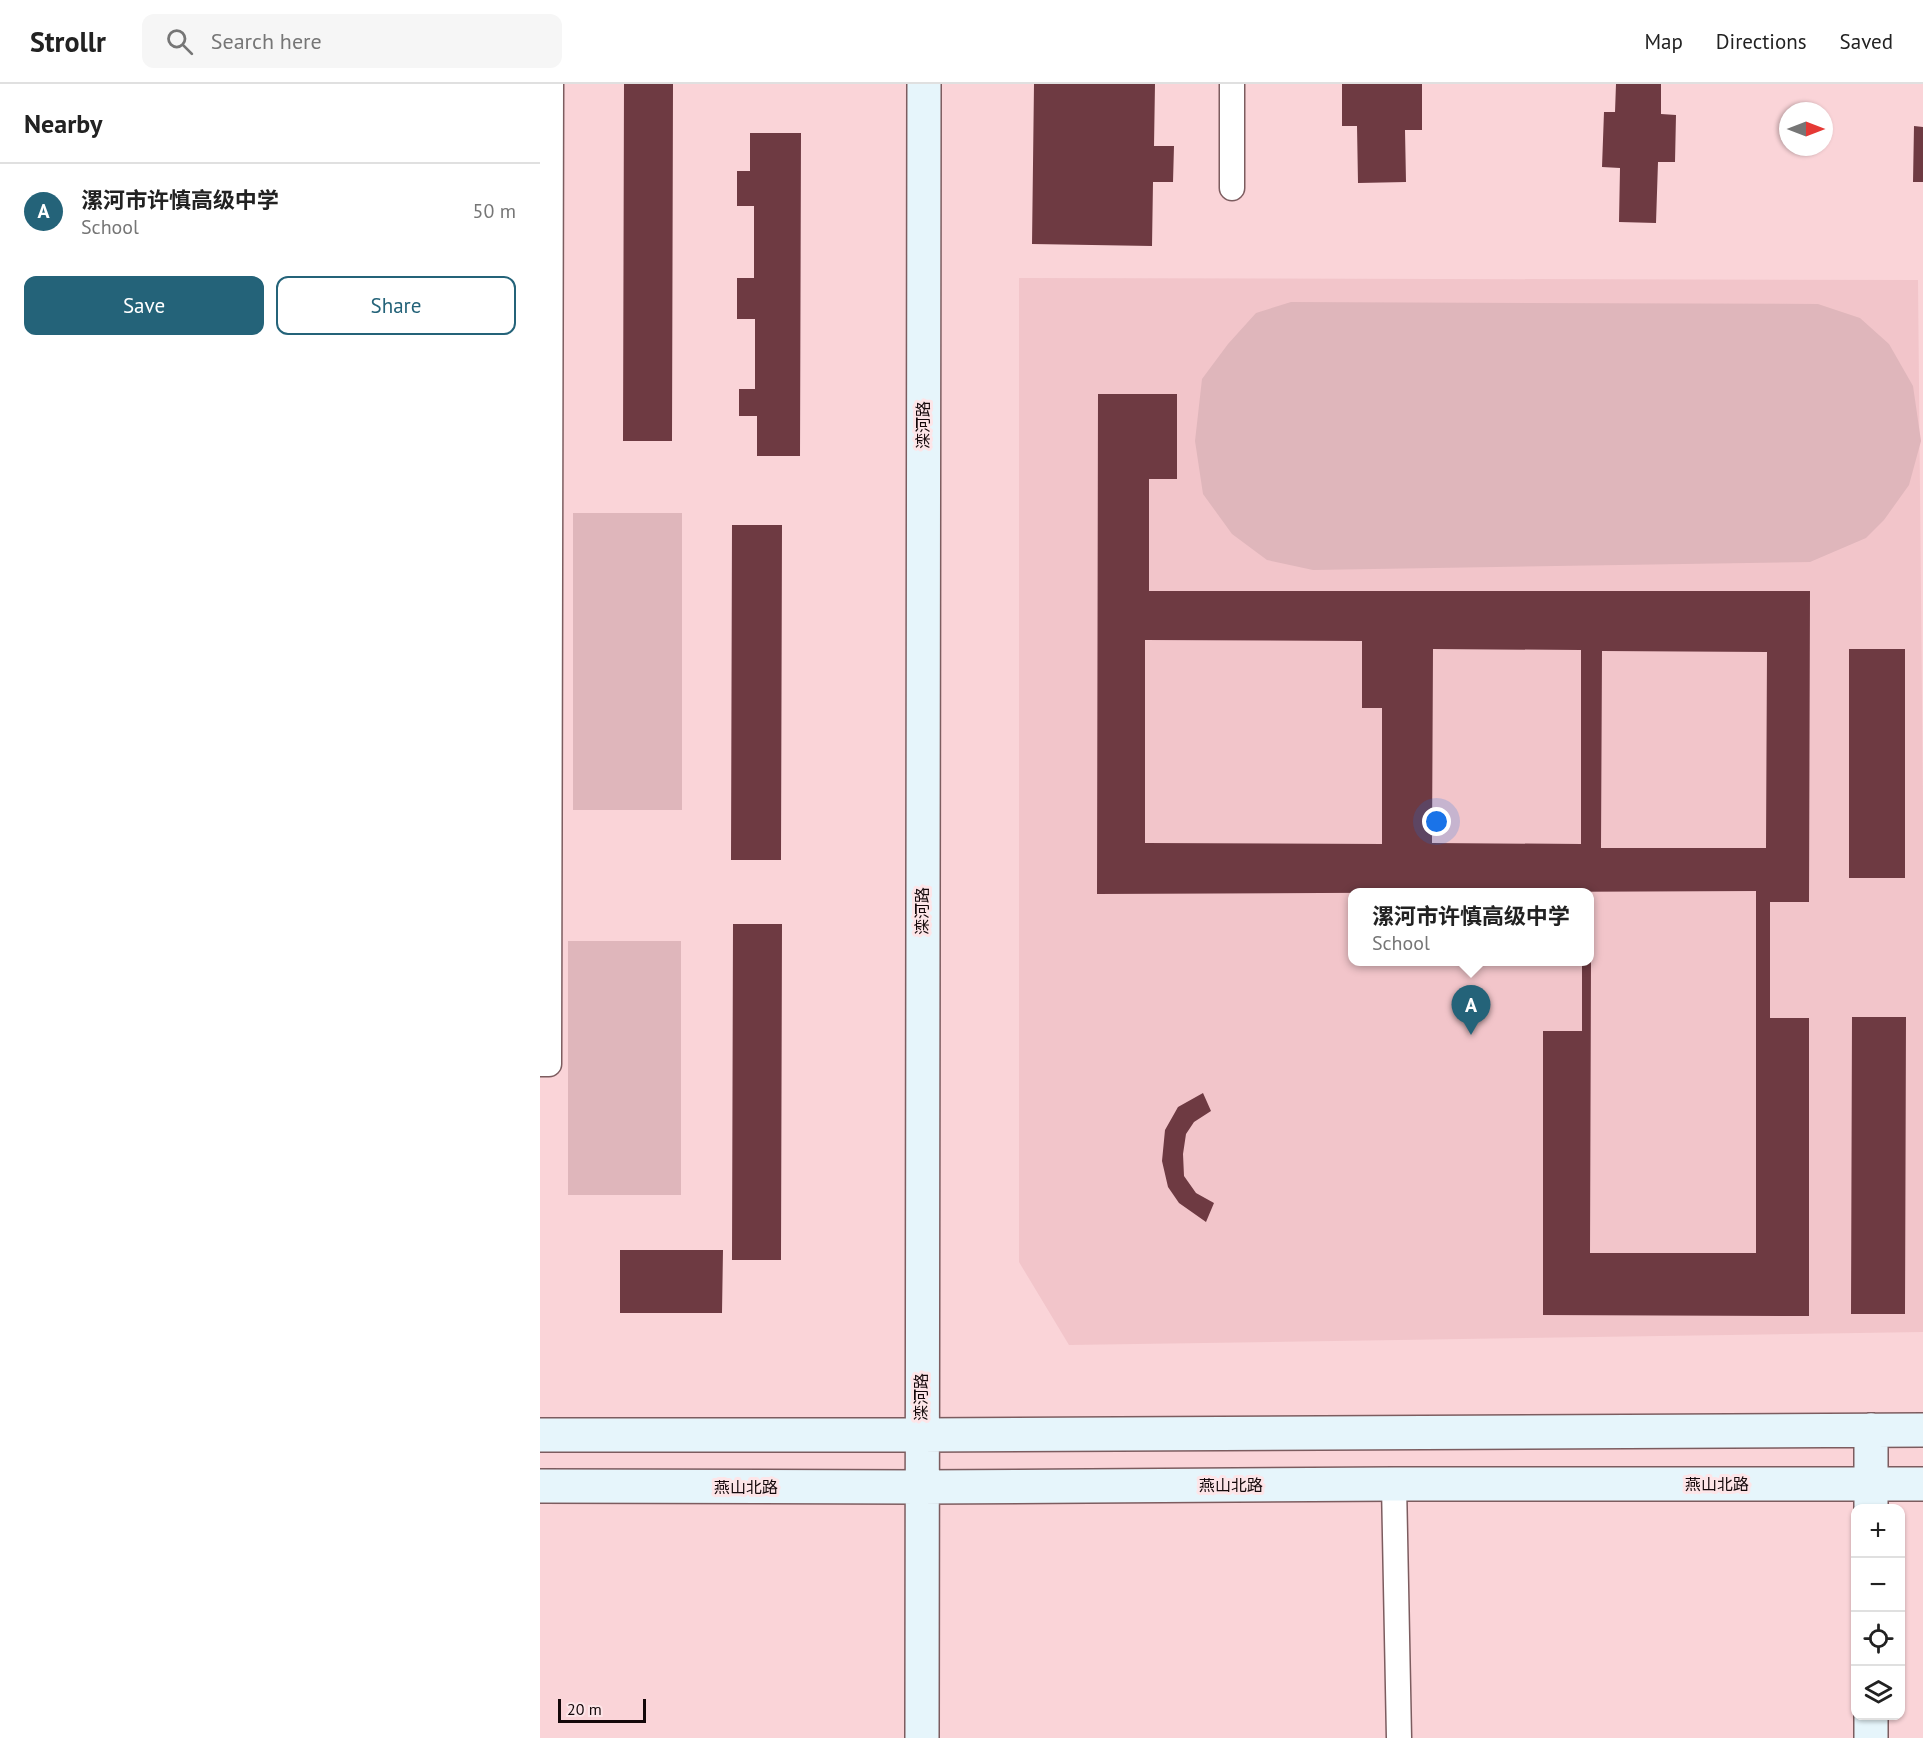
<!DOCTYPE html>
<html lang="en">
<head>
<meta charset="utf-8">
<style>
	:root { --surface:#fff; --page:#f6f6f6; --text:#222; --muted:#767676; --line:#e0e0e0; --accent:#246379 }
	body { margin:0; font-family:"PT Sans","Noto Sans SC",sans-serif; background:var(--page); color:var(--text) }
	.controls { position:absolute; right:18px; bottom:18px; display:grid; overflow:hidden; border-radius:12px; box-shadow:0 2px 4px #0004 }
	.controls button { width:54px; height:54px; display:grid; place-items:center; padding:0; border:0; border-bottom:2px solid var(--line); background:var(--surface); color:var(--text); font:30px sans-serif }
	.compass { position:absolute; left:1239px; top:18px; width:54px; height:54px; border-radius:50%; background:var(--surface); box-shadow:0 2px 4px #0004; rotate:90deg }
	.scale { position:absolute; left:18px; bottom:15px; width:88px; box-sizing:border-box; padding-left:6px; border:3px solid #14080a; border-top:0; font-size:16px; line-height:21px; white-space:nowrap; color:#14080a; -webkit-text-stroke:4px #fde5e8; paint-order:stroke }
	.you { position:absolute; left:897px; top:738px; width:21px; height:21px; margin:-15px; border:4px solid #fff; border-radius:50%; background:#1a73e8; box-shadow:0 0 0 9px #1a73e833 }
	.badge { display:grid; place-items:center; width:39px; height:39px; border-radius:50%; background:var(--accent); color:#fff; font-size:20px; font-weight:700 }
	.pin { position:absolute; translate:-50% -50px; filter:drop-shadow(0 2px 3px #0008) }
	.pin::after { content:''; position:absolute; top:32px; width:21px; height:18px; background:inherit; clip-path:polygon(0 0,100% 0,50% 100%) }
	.popup { position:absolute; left:808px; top:804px; width:246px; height:78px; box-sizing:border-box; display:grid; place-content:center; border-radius:12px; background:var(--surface); filter:drop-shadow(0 2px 4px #0005); font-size:20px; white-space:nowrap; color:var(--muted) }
	.popup b { font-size:22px; color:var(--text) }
	.popup::after { content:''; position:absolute; left:50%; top:100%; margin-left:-12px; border:12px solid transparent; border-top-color:var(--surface) }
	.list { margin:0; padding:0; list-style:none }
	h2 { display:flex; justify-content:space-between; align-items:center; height:78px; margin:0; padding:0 24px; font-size:26px }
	h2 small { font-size:20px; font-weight:400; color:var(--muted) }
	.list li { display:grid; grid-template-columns:39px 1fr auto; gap:18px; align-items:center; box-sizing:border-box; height:96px; padding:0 24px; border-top:2px solid var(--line) }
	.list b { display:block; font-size:22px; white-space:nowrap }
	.list p { margin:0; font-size:20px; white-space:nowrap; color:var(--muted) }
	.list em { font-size:20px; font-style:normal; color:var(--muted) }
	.actions { display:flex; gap:12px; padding:18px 24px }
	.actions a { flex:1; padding:14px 0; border:2px solid var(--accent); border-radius:12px; text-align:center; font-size:21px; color:var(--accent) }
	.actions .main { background:var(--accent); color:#fff }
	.icon { flex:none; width:33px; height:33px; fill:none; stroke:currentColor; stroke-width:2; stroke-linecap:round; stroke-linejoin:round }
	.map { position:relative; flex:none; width:1383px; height:1654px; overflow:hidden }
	header { display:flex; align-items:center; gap:36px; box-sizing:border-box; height:84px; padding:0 30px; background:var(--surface); border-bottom:2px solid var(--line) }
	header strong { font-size:28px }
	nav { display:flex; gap:33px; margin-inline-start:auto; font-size:21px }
	.search { width:420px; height:54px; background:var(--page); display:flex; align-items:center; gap:15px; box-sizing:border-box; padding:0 21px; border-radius:12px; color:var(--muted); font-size:22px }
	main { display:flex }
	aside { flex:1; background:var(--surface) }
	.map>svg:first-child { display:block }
	.built { fill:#f2c5ca; fill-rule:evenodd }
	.green { fill:#dfb6bb }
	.building { fill:#6e3a42; fill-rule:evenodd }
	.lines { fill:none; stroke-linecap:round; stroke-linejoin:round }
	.street-casing { stroke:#7c5c5f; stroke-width:27 }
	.secondary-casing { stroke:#7c5c5f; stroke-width:36 }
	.street { stroke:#fff; stroke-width:24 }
	.secondary { stroke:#e6f5fb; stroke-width:33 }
	.labels { text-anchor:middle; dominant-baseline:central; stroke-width:6; stroke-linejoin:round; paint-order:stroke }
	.street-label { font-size:16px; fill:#14080a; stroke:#fde5e8 }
</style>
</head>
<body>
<header>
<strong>Strollr</strong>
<div class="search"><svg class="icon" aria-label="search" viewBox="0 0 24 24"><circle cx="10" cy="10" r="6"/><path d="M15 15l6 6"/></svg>Search here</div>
<nav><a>Map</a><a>Directions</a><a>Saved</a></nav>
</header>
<main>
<aside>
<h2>Nearby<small></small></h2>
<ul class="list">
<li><span class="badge">A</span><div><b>漯河市许慎高级中学</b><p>School</p></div><em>50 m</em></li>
</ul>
<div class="actions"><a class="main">Save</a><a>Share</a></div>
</aside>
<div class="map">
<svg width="1383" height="1654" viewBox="0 0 1383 1654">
	<rect width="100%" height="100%" fill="#fad4d8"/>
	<!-- built -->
	<path class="built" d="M479 194 1378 196 1383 724V1248L529 1261 479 1178ZM812 808H1050V878H812Z"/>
	<!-- green -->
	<path class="green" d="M751 218 1278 220 1320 234 1349 260 1373 302 1381 357 1369 401 1344 436 1326 454 1270 478 773 486 727 476 692 450 663 410 655 357 662 295 688 260 716 229Z
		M33 429H142V726H33Z
		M28 857H141V1111H28Z"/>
	<!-- building -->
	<path class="building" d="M84 0H133L132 357H83Z
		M494 0H615L614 62H634L633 98H613L612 162 492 160Z
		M802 0H882V46H865L866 98 818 99 817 42H802Z
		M1076 0H1121V30L1136 31 1135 78H1118L1116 139 1079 138 1080 84 1062 83 1064 28H1075Z
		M1374 42 1383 43V98H1373Z
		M210 49H261L260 372H217V332H199V305H215V235H197V194H214V122H197V87H210Z
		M558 310H637V395H609V507H1270L1269 818H1230V934H1269V1232L1003 1231V947H1042V878H1051L1050 1169H1216V807L557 810ZM605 556 822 557V624H842V760L605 759ZM893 565 1041 566V760L892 759ZM1062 567 1227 568 1226 764H1061Z
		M192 441H242L241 776H191Z
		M1309 565H1365V794H1309Z
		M193 840H242L241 1176H192Z
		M1312 933H1366L1365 1230H1311Z
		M663 1009 671 1027 654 1038 646 1050 643 1070 644 1092 656 1109 674 1119 666 1138 639 1119 628 1103 622 1077 625 1046 638 1023Z
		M80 1166H183L182 1229H80Z"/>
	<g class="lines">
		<defs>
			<path id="street" d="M692 0V104
				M0 980H9L11 0
				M854 1400 859 1654"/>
			<path id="secondary" d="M0 1351H381L1383 1346
				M0 1402 381 1403 854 1400H1383
				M1331 1424V1346
				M1331 1632V1654
				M382 1654 384 0"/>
		</defs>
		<!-- street casing -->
		<use href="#street" class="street-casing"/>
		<!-- secondary casing -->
		<use href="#secondary" class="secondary-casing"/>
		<!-- street -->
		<use href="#street" class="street"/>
		<!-- secondary -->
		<use href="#secondary" class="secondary"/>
	</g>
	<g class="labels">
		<!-- street labels -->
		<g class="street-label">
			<text transform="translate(383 341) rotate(-90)">滦河路</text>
			<text transform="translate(382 827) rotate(-90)">滦河路</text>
			<text transform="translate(381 1313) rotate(-90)">滦河路</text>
			<text x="1177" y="1400">燕山北路</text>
			<text x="691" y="1401">燕山北路</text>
			<text x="206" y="1403">燕山北路</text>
		</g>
	</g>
</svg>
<div class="controls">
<button>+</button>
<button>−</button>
<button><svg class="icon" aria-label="locate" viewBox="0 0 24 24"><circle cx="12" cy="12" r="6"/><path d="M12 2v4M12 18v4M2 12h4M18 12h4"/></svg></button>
<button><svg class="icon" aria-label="layers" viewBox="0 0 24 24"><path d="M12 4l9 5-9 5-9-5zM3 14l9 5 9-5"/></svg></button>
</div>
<svg class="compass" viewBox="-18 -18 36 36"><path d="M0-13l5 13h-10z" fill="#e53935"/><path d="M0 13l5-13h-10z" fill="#767676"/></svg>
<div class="scale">20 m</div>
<div class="you"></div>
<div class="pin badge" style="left:931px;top:951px">A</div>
<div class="popup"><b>漯河市许慎高级中学</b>School</div>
</div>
</main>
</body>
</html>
